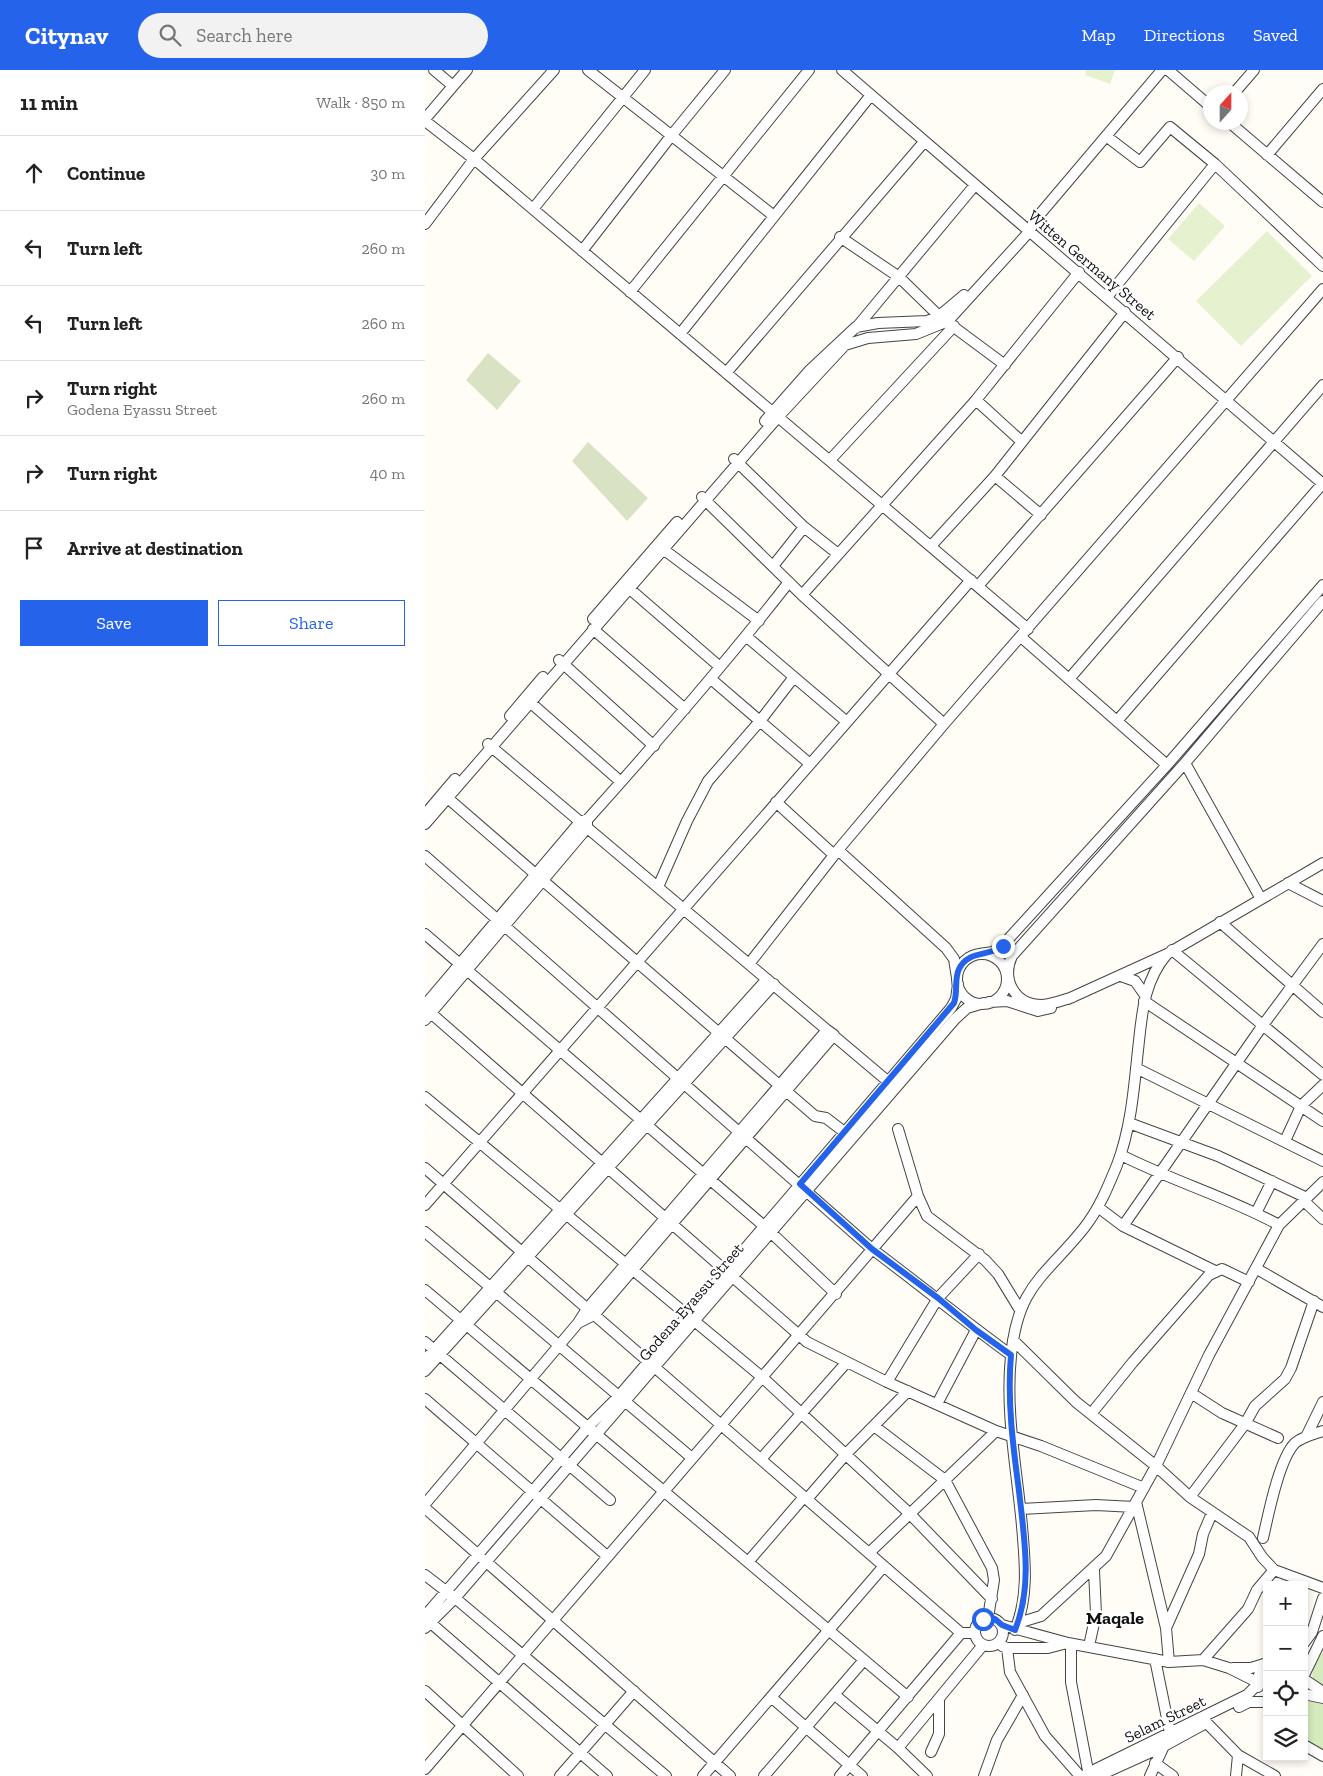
<!DOCTYPE html>
<html lang="en">
<head>
<meta charset="utf-8">
<style>
	:root { --surface:#fff; --page:#f2f2f2; --text:#222; --muted:#767676; --line:#e0e0e0; --accent:#2563eb }
	body { margin:0; font-family:"Zilla Slab",serif; background:var(--page); color:var(--text) }
	.controls { position:absolute; right:15px; bottom:15px; display:grid; overflow:hidden; border-radius:0px; box-shadow:0 2px 8px #0003 }
	.controls button { width:45px; height:45px; display:grid; place-items:center; padding:0; border:0; border-bottom:1px solid var(--line); background:var(--surface); color:var(--text); font:25px sans-serif }
	.compass { position:absolute; left:778px; top:15px; width:45px; height:45px; border-radius:50%; background:var(--surface); box-shadow:0 2px 8px #0003; rotate:21deg }
	.stop { position:absolute; width:15px; height:15px; margin:-11px; border:4px solid #2563eb; border-radius:50%; background:#fff }
	.stop.end { background:#2563eb; border-color:#fff; box-shadow:0 1px 5px #0008 }
	.list { margin:0; padding:0; list-style:none }
	h2 { display:flex; justify-content:space-between; align-items:center; height:65px; margin:0; padding:0 20px; font-size:21px }
	h2 small { font-size:16px; font-weight:400; color:var(--muted) }
	.list li { display:grid; grid-template-columns:32px 1fr auto; gap:15px; align-items:center; box-sizing:border-box; height:75px; padding:0 20px; border-top:1px solid var(--line) }
	.list b { display:block; font-size:19px; white-space:nowrap }
	.list p { margin:0; font-size:16px; white-space:nowrap; color:var(--muted) }
	.list em { font-size:16px; font-style:normal; color:var(--muted) }
	.actions { display:flex; gap:10px; padding:15px 20px }
	.actions a { flex:1; padding:11px 0; border:1px solid var(--accent); border-radius:0px; text-align:center; font-size:18px; color:var(--accent) }
	.actions .main { background:var(--accent); color:#fff }
	.icon { flex:none; width:28px; height:28px; fill:none; stroke:currentColor; stroke-width:2; stroke-linecap:round; stroke-linejoin:round }
	.map { position:relative; flex:none; width:898px; height:1706px; overflow:hidden }
	header { display:flex; align-items:center; gap:30px; box-sizing:border-box; height:70px; padding:0 25px; background:var(--accent); color:#fff }
	header strong { font-size:24px }
	nav { display:flex; gap:28px; margin-inline-start:auto; font-size:18px }
	.search { width:350px; height:45px; background:var(--page); display:flex; align-items:center; gap:12px; box-sizing:border-box; padding:0 18px; border-radius:28px; color:var(--muted); font-size:19px }
	main { display:flex }
	aside { flex:1; background:var(--surface) }
	.map>svg:first-child { display:block }
	.green { fill:#d5ebbd }
	.cemetery { fill:#d9e3c4 }
	.pitch { fill:#e6f2cf }
	.lines { fill:none; stroke-linecap:round; stroke-linejoin:round }
	.minor-casing { stroke:#444; stroke-width:12 }
	.minor { stroke:#fff; stroke-width:10 }
	.route { stroke:#2563eb; stroke-width:6 }
	.labels { text-anchor:middle; dominant-baseline:central; stroke-width:5; stroke-linejoin:round; paint-order:stroke }
	.street-label { font-size:16px; fill:#111; stroke:#fff }
	.neighbourhood-label { font-size:18px; font-weight:bold; fill:#111; stroke:#fff }
</style>
</head>
<body>
<header>
<strong>Citynav</strong>
<div class="search"><svg class="icon" aria-label="search" viewBox="0 0 24 24"><circle cx="10" cy="10" r="6"/><path d="M15 15l6 6"/></svg>Search here</div>
<nav><a>Map</a><a>Directions</a><a>Saved</a></nav>
</header>
<main>
<aside>
<h2>11 min<small>Walk · 850 m</small></h2>
<ul class="list">
<li><svg class="icon" aria-label="ahead" viewBox="0 0 24 24"><path d="M12 20V5M6 11l6-6 6 6"/></svg><div><b>Continue</b></div><em>30 m</em></li>
<li><svg class="icon" aria-label="left" viewBox="0 0 24 24"><path d="M17 20v-9H6M10 6l-5 5 5 5"/></svg><div><b>Turn left</b></div><em>260 m</em></li>
<li><svg class="icon" aria-label="left" viewBox="0 0 24 24"><path d="M17 20v-9H6M10 6l-5 5 5 5"/></svg><div><b>Turn left</b></div><em>260 m</em></li>
<li><svg class="icon" aria-label="right" viewBox="0 0 24 24"><path d="M7 20v-9h11M14 6l5 5-5 5"/></svg><div><b>Turn right</b><p>Godena Eyassu Street</p></div><em>260 m</em></li>
<li><svg class="icon" aria-label="right" viewBox="0 0 24 24"><path d="M7 20v-9h11M14 6l5 5-5 5"/></svg><div><b>Turn right</b></div><em>40 m</em></li>
<li><svg class="icon" aria-label="arrive" viewBox="0 0 24 24"><path d="M6 21V4h12l-3 4 3 4H6"/></svg><div><b>Arrive at destination</b></div></li>
</ul>
<div class="actions"><a class="main">Save</a><a>Share</a></div>
</aside>
<div class="map">
<svg width="898" height="1706" viewBox="0 0 898 1706">
	<rect width="100%" height="100%" fill="#fffdf5"/>
	<!-- green -->
	<path class="green" d="M898 1581V1680L879 1669V1630C891 1623 886 1611 888 1600 889 1593 895 1586 898 1581Z"/>
	<!-- cemetery -->
	<path class="cemetery" d="M63 283 96 311 72 340 41 310Z
		M163 372 223 428 202 451 147 391Z"/>
	<!-- pitch -->
	<path class="pitch" d="M661 0H690L685 14 660 5Z
		M774 133 800 156 769 191 743 169Z
		M842 161 887 206 816 276 771 231Z"/>
	<g class="lines">
		<defs>
			<path id="minor" d="M163 0 349 146
				M417 0 898 414
				M743 0 786 37
				M28 16 42 0
				M810 22 829 0
				M0 49 28 16 9 0
				M0 51 49 89 603 559
				M804 52 898 132
				M681 66 715 92 745 57 790 94 898 196
				M842 85 898 19
				M108 139 220 0
				M0 154 49 89 129 0
				M415 167 474 207 514 246 580 295
				M157 181 246 66 300 0
				M205 222 384 0
				M682 227 790 94
				M431 258 550 115
				M255 264 446 25
				M301 303 499 72
				M551 330 596 371
				M340 351 384 301 431 257 453 253 502 251 514 246 539 225
				M309 389 379 457 413 484
				M405 390 529 256
				M570 406 616 445
				M277 427 377 525 519 654
				M506 476 570 406 700 242
				M238 479 334 551
				M348 496 379 457
				M199 514 295 597
				M553 516 753 287
				M377 525 551 330 654 202
				M168 549 252 452
				M168 559 260 639
				M322 567 422 652
				M596 567 742 695
				M134 590 229 676
				M286 609 385 694
				M644 609 898 315
				M106 633 196 712
				M85 646 118 607
				M692 651 898 413
				M63 674 466 1014
				M760 693 836 829
				M18 724 361 1021 390 1046 401 1048 418 1061
				M351 732 409 785
				M2 742 30 709
				M0 754 353 347 420 275 443 268 491 264 523 251 604 162 610 150 737 0
				M413 780 521 878 529 889 532 908
				M0 786 447 1179C494 1214 539 1251 586 1285
				M863 813 898 831
				M233 817 262 751 283 711 335 651 369 607
				M795 852 898 942
				M0 864 339 1156 411 1224
				M747 880 898 1005
				M554 884 568 882 577 876 742 695 898 515
				M532 909a25 25 0 1 1 50 0a25 25 0 1 1-50 0Z
				M324 894 413 780 519 654 898 219
				M696 906 710 911 720 925
				M648 927C638 930 628 934 617 935 590 935 576 910 587 886L760 693 898 531
				M643 929 742 884 898 793
				M719 931 898 1051
				M564 932 582 931 613 941 626 938
				M0 935 155 752 163 749C232 672 300 594 364 512
				M0 938 382 1272 462 1312 571 1361 616 1376 719 1418
				M0 950 162 758V752
				M711 998 898 1091
				M0 1027 338 1308 484 1443 567 1529
				M704 1053 793 1086 882 1128
				M473 1059 493 1126 502 1146 560 1190 573 1204 595 1240
				M860 1071 876 1036 898 1015
				M696 1085C747 1111 803 1127 854 1155
				M0 1098 536 1563H549
				M879 1131 898 1149
				M0 1135 546 510
				M674 1138 698 1156 790 1201
				M831 1143 847 1111
				M698 1156 838 955 898 874
				M0 1162 267 1388
				M832 1199 898 1237
				M0 1220 483 1627
				M588 1270 651 1332 731 1396 765 1427 824 1467 837 1487 849 1500 898 1518
				M0 1272 185 1430
				M0 1290 342 909
				M0 1301 349 914
				M462 1312 513 1228 554 1184
				M766 1323 797 1343 853 1368
				M0 1329 182 1486
				M512 1334 551 1260
				M666 1344 708 1292 784 1205 797 1199 824 1212
				M449 1356 520 1410 567 1498 569 1510 563 1548
				M881 1367 898 1332
				M336 1389 421 1293
				M765 1427 820 1354 830 1336 860 1309 866 1298 889 1231
				M382 1429 421 1384 483 1321
				M711 1432 741 1558 744 1592
				M0 1434 153 1253 162 1239 402 960 409 965 169 1245 153 1253
				M0 1438 305 1706
				M596 1439 671 1435 709 1437
				M838 1468C843 1446 854 1389 870 1373 877 1367 889 1364 898 1361
				M444 1483 571 1361
				M323 1492 379 1427
				M0 1505 30 1528 241 1706
				M0 1546 163 1357 194 1326 526 938 531 929 533 914
				M550 1562a14 14 0 1 1 28 0a14 14 0 1 1-28 0Z
				M0 1548 182 1706
				M593 1553 616 1546 681 1486 731 1396 784 1285 854 1155 898 1112
				M577 1555 643 1573 744 1592 778 1590 804 1598 832 1612
				M0 1558 30 1528 530 949 542 938 559 933
				M741 1558 774 1484 778 1464 787 1443
				M590 1560C604 1526 600 1491 597 1456 592 1400 580 1342 586 1286 593 1215 619 1208 659 1158 674 1139 683 1117 692 1095 706 1058 709 1018 713 980 717 945 718 912 742 884
				M879 1573 887 1562 898 1528
				M646 1574V1612L664 1706
				M577 1576 582 1578H623L642 1573
				M664 1576 671 1544 669 1500
				M582 1578 585 1602 620 1666 655 1706
				M778 1590 823 1539 832 1520 849 1500
				M808 1598H826L842 1593
				M879 1605 898 1566
				M880 1610 898 1622
				M833 1617 834 1605 842 1594
				M0 1621 93 1706
				M879 1624 898 1628
				M410 1625 473 1678 502 1706
				M346 1627 437 1706
				M814 1637 824 1632H842
				M777 1648 813 1685 850 1706
				M879 1675 898 1686
				M473 1678 558 1575
				M506 1682 514 1664V1631
				M730 1693 748 1706
				M0 1699 493 1126
				M135 1706 209 1621
				M278 1706 459 1496
				M339 1706 439 1590
				M415 1706 536 1563
				M559 1706 572 1670 598 1625
				M657 1706 822 1625 832 1615
				M673 1706 737 1677 781 1653
				M725 1706 745 1663 730 1589
				M811 1706 813 1685"/>
		</defs>
		<!-- minor casing -->
		<use href="#minor" class="minor-casing"/>
		<!-- minor -->
		<use href="#minor" class="minor"/>
	</g>
	<g class="lines">
		<!-- route -->
		<path class="route" d="M558 1549H570L577 1555 590 1560C608 1516 599 1467 594 1421 588 1376 582 1330 586 1285L551 1260 513 1228 447 1179 375 1114 529 933C533 922 529 909 534 899 543 880 564 887 578 876"/>
	</g>
	<g class="labels">
		<!-- street labels -->
		<g class="street-label">
			<text transform="translate(667 195) rotate(40)">Witten Germany Street</text>
			<text transform="translate(266 1232) rotate(-49)">Godena Eyassu Street</text>
			<text transform="translate(740 1649) rotate(-26)">Selam Street</text>
		</g>
		<!-- neighbourhood labels -->
		<g class="neighbourhood-label">
			<text x="690" y="1548">Maqale</text>
		</g>
	</g>
</svg>
<div class="controls">
<button>+</button>
<button>−</button>
<button><svg class="icon" aria-label="locate" viewBox="0 0 24 24"><circle cx="12" cy="12" r="6"/><path d="M12 2v4M12 18v4M2 12h4M18 12h4"/></svg></button>
<button><svg class="icon" aria-label="layers" viewBox="0 0 24 24"><path d="M12 4l9 5-9 5-9-5zM3 14l9 5 9-5"/></svg></button>
</div>
<svg class="compass" viewBox="-18 -18 36 36"><path d="M0-13l5 13h-10z" fill="#e53935"/><path d="M0 13l5-13h-10z" fill="#767676"/></svg>
<div class="stop" style="left:558px;top:1549px"></div>
<div class="stop end" style="left:578px;top:876px"></div>
</div>
</main>
</body>
</html>
